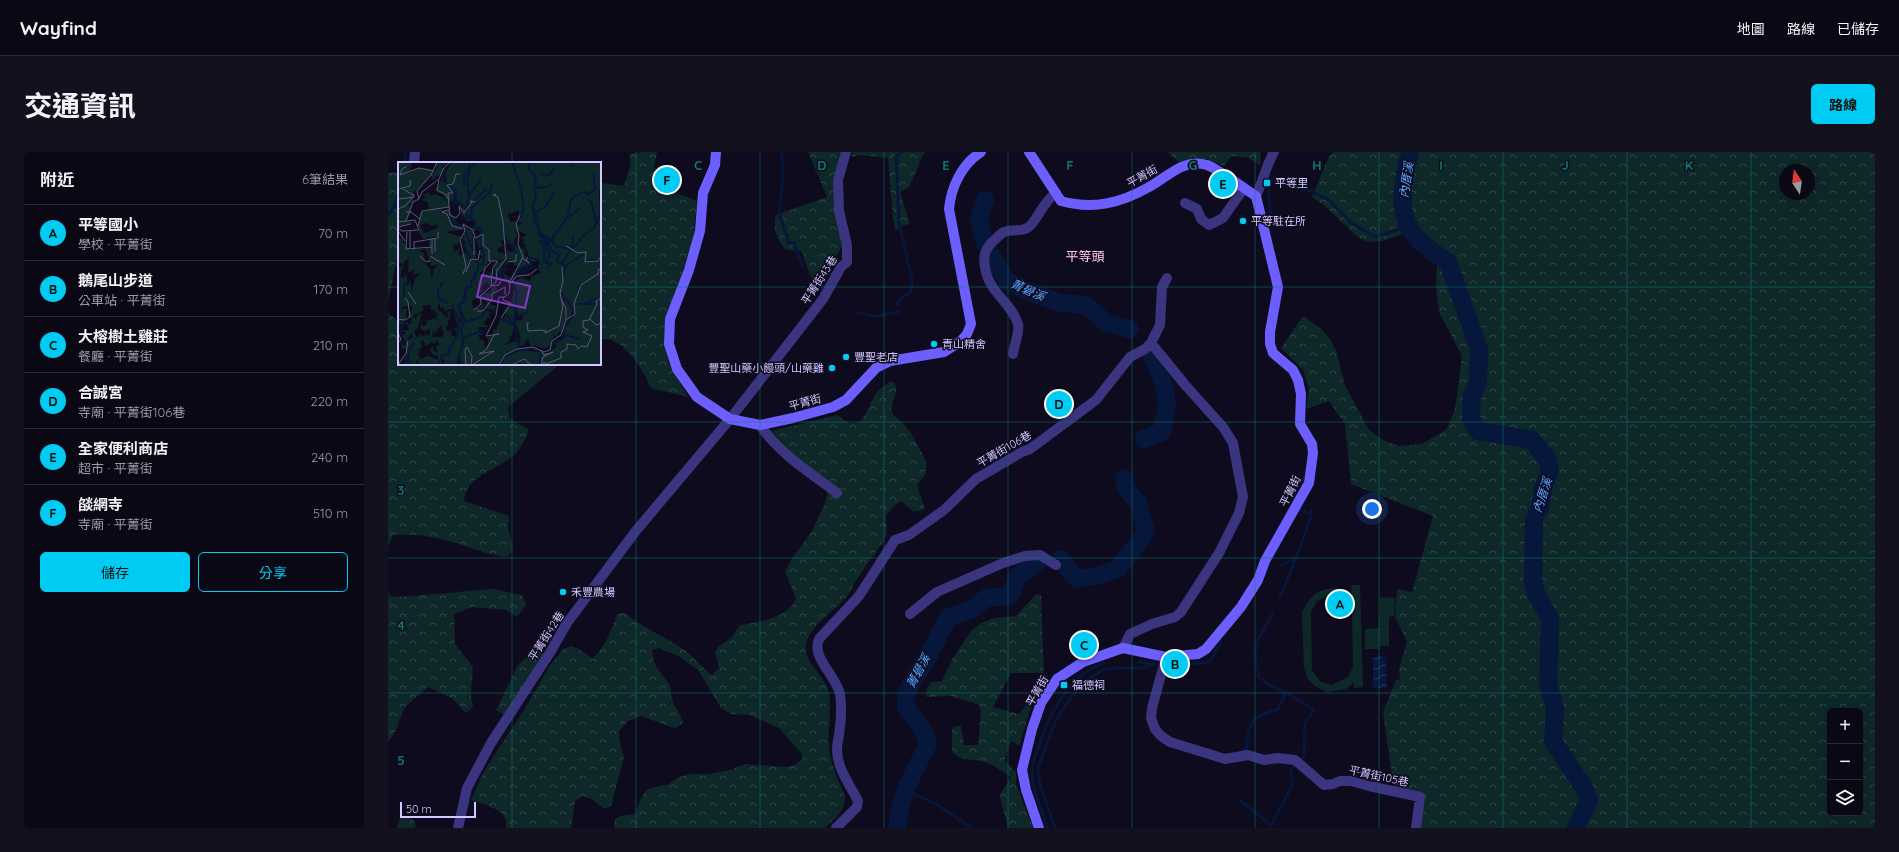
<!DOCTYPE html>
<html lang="zh-TW">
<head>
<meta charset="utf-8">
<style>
	:root { --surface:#0b0816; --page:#14111f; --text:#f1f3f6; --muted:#9a9aa1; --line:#2b2935; --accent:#00cbf3 }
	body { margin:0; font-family:Quicksand,"Noto Sans TC",sans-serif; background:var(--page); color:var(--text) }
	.controls { position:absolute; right:12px; bottom:12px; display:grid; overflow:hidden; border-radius:6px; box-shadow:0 4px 16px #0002 }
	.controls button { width:36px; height:36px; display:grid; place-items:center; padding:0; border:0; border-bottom:1px solid var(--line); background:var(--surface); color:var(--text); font:20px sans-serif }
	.compass { position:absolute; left:1391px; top:12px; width:36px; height:36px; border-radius:50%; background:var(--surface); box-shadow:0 4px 16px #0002; rotate:347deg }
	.scale { position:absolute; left:12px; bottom:10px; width:76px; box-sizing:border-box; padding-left:4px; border:2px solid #d2c8ff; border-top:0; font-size:11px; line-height:14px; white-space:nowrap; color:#d2c8ff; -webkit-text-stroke:3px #0f0b1e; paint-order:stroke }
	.you { position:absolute; left:984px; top:357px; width:14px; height:14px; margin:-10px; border:3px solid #fff; border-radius:50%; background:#1a73e8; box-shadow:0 0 0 6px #1a73e833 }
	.badge { display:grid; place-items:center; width:26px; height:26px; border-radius:50%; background:var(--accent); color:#111; font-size:13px; font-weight:700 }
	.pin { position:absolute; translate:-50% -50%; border:2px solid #fff; box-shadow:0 1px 4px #0006 }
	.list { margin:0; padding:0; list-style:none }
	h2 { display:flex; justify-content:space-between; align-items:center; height:52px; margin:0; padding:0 16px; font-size:17px }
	h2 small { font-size:13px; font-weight:400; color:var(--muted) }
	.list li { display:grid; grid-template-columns:26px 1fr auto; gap:12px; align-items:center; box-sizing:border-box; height:56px; padding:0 16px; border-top:1px solid var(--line) }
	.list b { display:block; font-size:15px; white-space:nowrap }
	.list p { margin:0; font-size:13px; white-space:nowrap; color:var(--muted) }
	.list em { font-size:13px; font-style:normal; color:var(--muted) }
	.actions { display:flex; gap:8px; padding:12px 16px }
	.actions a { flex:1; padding:9px 0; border:1px solid var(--accent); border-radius:6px; text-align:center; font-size:14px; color:var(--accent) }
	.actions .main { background:var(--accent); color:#111 }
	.icon { flex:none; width:22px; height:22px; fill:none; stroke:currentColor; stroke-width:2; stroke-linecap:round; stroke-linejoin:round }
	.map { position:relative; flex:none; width:1487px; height:676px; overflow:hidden; border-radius:6px }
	header { display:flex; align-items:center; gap:24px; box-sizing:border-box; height:56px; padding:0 20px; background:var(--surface); border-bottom:1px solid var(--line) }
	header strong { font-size:19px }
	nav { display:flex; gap:22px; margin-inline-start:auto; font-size:14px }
	.intro { display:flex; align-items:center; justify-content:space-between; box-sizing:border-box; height:96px; padding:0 24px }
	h1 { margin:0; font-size:28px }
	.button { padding:10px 18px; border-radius:6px; background:var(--accent); color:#111; font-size:14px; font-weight:700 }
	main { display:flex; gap:24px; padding:0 24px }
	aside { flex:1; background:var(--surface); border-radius:6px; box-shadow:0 4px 16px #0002 }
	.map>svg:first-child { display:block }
	.green { fill:#0e2728; fill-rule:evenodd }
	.forest { fill:url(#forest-crowns); fill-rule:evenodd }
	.water { fill:url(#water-waves) }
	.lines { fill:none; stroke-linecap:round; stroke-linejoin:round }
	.stream { stroke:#07163b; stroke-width:3 }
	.river { stroke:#07163b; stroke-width:18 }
	.street { stroke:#3b347f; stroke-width:10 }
	.secondary { stroke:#6d5fff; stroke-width:10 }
	.grid { fill:none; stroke:#0f766e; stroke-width:1; stroke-opacity:0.55 }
	.poi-dot { fill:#00cbf3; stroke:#0f0b1e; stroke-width:1.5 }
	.labels { text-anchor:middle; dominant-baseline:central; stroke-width:3; stroke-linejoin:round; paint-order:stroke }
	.street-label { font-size:11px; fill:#d2c8ff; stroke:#0f0b1e }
	.poi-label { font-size:11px; fill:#d2c8ff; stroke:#0f0b1e; text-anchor:start }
	.water-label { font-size:12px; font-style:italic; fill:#56a6ff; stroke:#0f0b1e }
	.quarter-label { font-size:13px; fill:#ffcae8; stroke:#0f0b1e }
	.inset-river { fill:none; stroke:#07163b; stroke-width:2 }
	.inset-road { fill:none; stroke:#5d5778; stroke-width:1 }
	.view { fill:#843cc5; fill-opacity:0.15; stroke:#843cc5; stroke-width:2 }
	.inset-edge { fill:none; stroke:#d2c8ff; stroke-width:2 }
	.grid-label { font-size:13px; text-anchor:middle; font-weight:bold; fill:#0f766e; stroke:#0f0b1e; stroke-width:3; stroke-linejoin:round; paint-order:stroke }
</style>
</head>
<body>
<header>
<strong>Wayfind</strong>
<nav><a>地圖</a><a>路線</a><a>已儲存</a></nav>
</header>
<div class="intro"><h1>交通資訊</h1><a class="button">路線</a></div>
<main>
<aside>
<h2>附近<small>6筆結果</small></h2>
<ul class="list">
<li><span class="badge">A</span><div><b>平等國小</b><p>學校 · 平菁街</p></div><em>70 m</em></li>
<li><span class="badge">B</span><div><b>鵝尾山步道</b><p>公車站 · 平菁街</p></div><em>170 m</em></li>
<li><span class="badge">C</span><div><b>大榕樹土雞莊</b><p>餐廳 · 平菁街</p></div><em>210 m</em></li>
<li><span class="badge">D</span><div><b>合誠宮</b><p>寺廟 · 平菁街106巷</p></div><em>220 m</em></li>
<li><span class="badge">E</span><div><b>全家便利商店</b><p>超市 · 平菁街</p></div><em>240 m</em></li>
<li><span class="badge">F</span><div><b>燄網寺</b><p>寺廟 · 平菁街</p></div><em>510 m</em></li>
</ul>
<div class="actions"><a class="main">儲存</a><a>分享</a></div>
</aside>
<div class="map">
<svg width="1487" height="676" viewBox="0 0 1487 676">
	<defs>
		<pattern id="forest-crowns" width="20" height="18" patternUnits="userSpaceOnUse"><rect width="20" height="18" fill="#0e2728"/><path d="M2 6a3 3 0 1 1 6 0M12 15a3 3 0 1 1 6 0" fill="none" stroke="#304548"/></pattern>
		<pattern id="water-waves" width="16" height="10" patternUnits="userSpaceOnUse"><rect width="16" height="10" fill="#07163b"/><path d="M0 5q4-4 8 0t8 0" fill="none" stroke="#2a3658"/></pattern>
	</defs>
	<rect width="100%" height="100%" fill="#0f0b1e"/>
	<!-- green -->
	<path class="green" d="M963 433H972L975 535 966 536V530L958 537 939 540 928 535 920 527 916 516 914 460 921 448 928 441 938 437 949 436 964 446ZM944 442C953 445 960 451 964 460L965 515 960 525 944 533 933 530 924 518 923 460 929 449Z
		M992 445 1007 446 1006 464 1001 465V494H991V497H977V477L991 476Z"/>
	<!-- forest -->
	<path class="forest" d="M255 0H269L266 16 271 17 269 39 291 42 309 49 305 91 278 165 276 191 281 212 300 245 263 236C256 220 242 196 224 188 221 187 216 187 212 187V31L236 34 242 14V2Z
		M420 0H453L455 93 431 132 423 126 414 100 397 97C389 87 384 76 388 63L439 45Z
		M464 0H537L531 10 532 12 521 35 512 40 522 72 516 73 508 78 505 66 500 6 472 3 464 5Z
		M779 0H873L872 13 861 6 843 4 836 14 819 7 793 11Z
		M946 0H1487V676H1032L1034 649 1009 636 1005 631 995 560 1008 528 1012 527 1011 517 1019 490 1007 465 1009 437 1024 440 1045 364 963 332 957 272 941 249 918 257 921 237 915 218 893 196 915 164 932 176 942 187 948 199 957 233 981 278 995 288 1011 294 1034 292 1059 277 1067 257 1074 204 1051 160 1048 134 1050 96 1044 87 1033 81 1015 82 994 89 980 90 971 86 937 54 924 45 941 4ZM1397 18H1421V42H1397ZM1442 559H1472V661H1442Z
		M11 20C11 43 14 68 11 91 9 111 4 129 0 149V21Z
		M0 161 11 170V212H172L120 255 122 267 141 278C137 287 134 295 127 302 110 318 78 323 76 349L121 364 120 376 125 396 120 405C97 402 79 394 57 388 40 383 23 382 5 383L0 395Z
		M504 229C515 238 501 249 504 260 506 266 511 267 515 271 525 282 532 298 539 311L537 323 529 333 537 357 526 360 513 349 505 355 498 364 499 381 495 390C486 403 476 416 467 430 465 434 463 440 460 443 448 459 423 471 418 492 414 509 435 522 440 537 445 556 439 576 441 595 442 612 451 629 457 644 457 660 447 666 437 676H226L227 667 232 664 247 662 254 644 260 637 281 632 291 625 303 622H322L342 618 357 612 397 615 407 613 414 607V602L391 576 362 563 343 562 333 556 310 518 292 505 271 496 264 498C266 516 269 515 279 529 283 534 282 541 284 547 286 555 293 562 295 570L290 575 286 576 253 564 240 569 231 579V587L236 605 223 654 216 657 204 647 194 644 187 650 183 676H118C122 657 96 653 83 648L96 619 136 558 161 515 175 497 183 494 191 497 205 507C217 494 224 478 229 462L237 461C256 477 279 485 299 500 304 504 321 522 324 523L331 516 327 500 330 495 344 485 352 473C370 470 402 466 408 446L397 420 403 408 424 379 437 351 440 339 380 280 449 263C475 284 476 261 487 243 490 237 498 233 504 229Z
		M104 437 134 443 138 453 129 465 118 458 84 455 66 462 67 492 85 515 83 543 85 555 78 561 64 546 40 535 17 555 7 580 0 590V440L4 445C38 444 71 439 104 437Z
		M648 442 653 443 656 521H623L605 555 631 562 646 545 631 594 624 589 621 593 617 608 627 620 628 619V632L645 676H620L612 645 613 641 623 625C615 620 607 614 598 610 587 606 571 610 564 599V576L573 573 576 593H590L593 558 591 553 563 544 538 545 539 537 543 530 554 529 565 506 583 479 593 471 607 466 628 464Z
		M146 496 156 501 116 563 108 558 129 515Z
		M19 665 26 668 28 676H8L12 667Z"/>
	<!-- water -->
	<path class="water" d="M998 504 999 536H985V505Z"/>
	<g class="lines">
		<!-- stream -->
		<path class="stream" d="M394 0 395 26 391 61 401 91H406L415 115
			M16 11 18 0
			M882 22 880 32 883 66
			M881 26 898 34 923 39 942 49 963 71 988 85 1020 74
			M0 62C10 54 10 45 11 32
			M428 132 438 138
			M510 154V149L523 139 524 128 511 70 508 4 514 0
			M470 161 486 164
			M489 164 510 160
			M913 358 923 363
			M892 414 908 406 923 365V359
			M892 445 908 406
			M751 510 763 512
			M793 513 821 510 833 490
			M853 600 859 596C860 569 863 565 890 557L898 540 883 534 871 525 867 503 869 490 885 461
			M517 638 548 652 584 676
			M853 649 883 673 904 634 903 617 916 604 917 571 926 558 898 540
			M660 676C653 657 642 635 645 614 645 609 648 602 650 597 660 563 681 523 716 511
			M667 676 651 629 650 616 662 583 670 564 691 535 714 518 730 516H751L767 512"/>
		<!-- river -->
		<path class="river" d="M1022 0C1019 10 1017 20 1016 30 1009 72 1026 89 1060 110L1091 197 1090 230 1084 244 1083 267 1090 279 1144 288 1159 307 1162 319 1155 336 1152 356 1146 367 1145 432 1149 444 1162 466 1160 532 1167 556 1165 589 1196 636 1201 648 1188 676
			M597 48 591 69 597 92 619 129 634 137 673 151 698 153 718 171 741 177
			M756 287 774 280 779 253 776 233 764 204
			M673 407 683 421 690 427 712 423 730 417 758 380 750 350 739 338 736 326
			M509 676C512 643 525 622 540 592L534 576 518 556V541L542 501 560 465 583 458 598 446 622 444 630 424 648 411"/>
		<!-- street -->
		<path class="street" d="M26 11 27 0
			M868 44C875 29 878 14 886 0
			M797 51 809 57 813 67 821 73 835 66 856 36
			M763 191 772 173 774 135 779 126
			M625 202C626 193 632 180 630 172 623 149 601 142 597 115 595 104 597 98 604 90 608 87 612 82 616 80 624 76 635 81 642 74 652 63 655 50 668 41
			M372 273C390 301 423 321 449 341
			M522 462 549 440 615 411 637 404 652 403 668 413
			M778 505 764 556 763 566 767 577 773 584 782 590 837 607 860 603 876 608 890 606 907 608 936 633 945 632 952 629H963L981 634 1032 645 1028 676
			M70 676 79 636 103 591 163 499 179 471 247 380 342 267 435 147 453 115 459 110V93L451 59 450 28 458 0
			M448 676 469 655 470 649C462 633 449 616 449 598 449 593 450 588 451 583 453 570 454 555 452 542 448 523 423 506 431 487L471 444 507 388 521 383 556 358 588 327 634 300 642 297 708 248 742 205 757 197 763 191 798 234 835 275 845 291 855 345 851 361 831 401 793 460 787 465 764 472 742 482 735 496"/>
		<!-- secondary -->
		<path class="secondary" d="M328 0 327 13 315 41 312 79 301 118 282 167 281 192 289 217 309 245 342 267 372 273 405 266 445 255 458 248 488 216 502 209 556 200 573 189 579 182 583 172 561 57C563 35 574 12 593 0
			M641 0 673 49C705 58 733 51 761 35 780 25 795 6 819 13 830 17 857 37 868 44L890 135 882 180V192L885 201 905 218 910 228 913 242 912 272 924 292 925 301 921 331 877 409 870 428 853 455 818 497 810 502 778 505 735 496 695 510 669 527 653 551 644 577 634 618 638 638 651 676"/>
	</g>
	<!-- grid -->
	<path class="grid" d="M124 0V11M248 0V676M372 0V676M496 0V676M620 0V676M744 0V676M867 0V676M991 0V676M1115 0V676M1239 0V676M1363 0V676M0 135H11M212 135H1487M124 212V676M0 270H1487M0 406H1487M0 541H1487"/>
	<!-- markers -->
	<g class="poi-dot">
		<rect x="875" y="27" width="8" height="8" rx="2"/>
		<circle cx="855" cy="69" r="4"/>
		<circle cx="546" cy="192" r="4"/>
		<circle cx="458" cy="205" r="4"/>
		<circle cx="444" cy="216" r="4"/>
		<circle cx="175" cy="440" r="4"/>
		<rect x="672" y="529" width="8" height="8" rx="2"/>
	</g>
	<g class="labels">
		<!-- street labels -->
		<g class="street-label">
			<text transform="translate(754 24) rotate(-29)">平菁街</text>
			<text transform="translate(431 128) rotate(-57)">平菁街43巷</text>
			<text transform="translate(417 250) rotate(-15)">平菁街</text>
			<text transform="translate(616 297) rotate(-30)">平菁街106巷</text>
			<text transform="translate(902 339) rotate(-64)">平菁街</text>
			<text transform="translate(158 484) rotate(-58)">平菁街42巷</text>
			<text transform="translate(649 539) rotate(-60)">平菁街</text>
			<text transform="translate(991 624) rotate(12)">平菁街105巷</text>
		</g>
		<!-- poi labels -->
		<g class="poi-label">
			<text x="887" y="31">平等里</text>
			<text x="863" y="69">平等駐在所</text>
			<text x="554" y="192">青山精舍</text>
			<text x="466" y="205">豐聖老店</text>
			<text x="436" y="216" text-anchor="end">豐聖山藥小饅頭/山藥雞</text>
			<text x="183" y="440">禾豐農場</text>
			<text x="684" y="533">福德祠</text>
		</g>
		<!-- water labels -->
		<g class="water-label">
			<text transform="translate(1018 28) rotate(-81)">內厝溪</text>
			<text transform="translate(640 138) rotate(23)">菁礐溪</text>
			<text transform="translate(1154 343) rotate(-72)">內厝溪</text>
			<text transform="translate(530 519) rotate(-61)">菁礐溪</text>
		</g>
		<!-- quarter labels -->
		<g class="quarter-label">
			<text x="697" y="104">平等頭</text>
		</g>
	</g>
	<!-- overview -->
	<g transform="translate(10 10)">
		<rect width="203" height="203" fill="#0f0b1e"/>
		<path d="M173 0H179L193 18V23L185 15 184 8 176 3 174 10 168 11 174 4Z" fill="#0e2728"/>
		<path d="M1 0H14L13 9 7 10V11H12L21 6 33 7 34 12 38 8 37 0H51L44 5 49 7 52 0H173V6L169 11 174 10 175 3 185 8 179 0H203V27L201 28 203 94 200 98 195 97 187 100 200 99 203 96V203H125L120 199 115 203H104V200L103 203V198L100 203H73L72 198V203H66L65 200 63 203 62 192 58 203H44L47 200 45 196 43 203H22L18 197V202L21 203H9L8 197 6 202 7 193 10 195 8 192 11 178 15 175 14 171 11 173 9 187H5L3 183 5 180 6 185 8 180 3 173 9 171 3 169 11 168 9 162H0V158H5L0 155V104L2 105 3 103 7 107H4L2 115 7 116 6 112 9 114V120L13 121V130L17 117 23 110 15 113 17 107 10 111 11 96 6 100 5 103 3 101 0 102V77L3 76 11 88 26 87 20 90H25L27 98 25 99 33 108 32 114 35 115V108L41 102 33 104 30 96 32 94H30L27 86H30L31 90V76H33L34 85V76L40 77V70V75H31L25 77 21 70 22 51 31 48V46L29 40 23 38 28 36 23 32 26 33 31 30 32 34 37 32 45 35 50 43 46 33 37 29 44 17 49 23 47 7 43 13 37 14 39 15 35 18 33 13 19 28 15 30 17 33 14 37 17 39 10 43 14 44 13 50 8 59H5L18 60 0 65V60L3 59H0V49L3 48H0ZM52 39 60 40 64 47V53L69 59 77 58 75 66 71 68 66 62 61 64 51 48H44L43 46 50 45ZM120 48 121 55 122 54 121 60 124 61 121 63 117 59 112 60 110 53 112 50 114 52ZM28 61 35 64 39 62V66L27 71 23 67V63ZM64 65 68 68 65 76 68 81 65 83 69 90 61 94 62 86 57 90 55 83 60 82 63 75 48 70 61 68ZM75 68H81L83 73 78 76 81 87 82 85 85 87 80 93 85 94 79 101 77 99 79 97 77 93 79 89 75 88 74 91ZM120 68 129 73 122 76 126 77 125 82H129L127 85 132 96 129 97 135 100 141 97 140 107 143 110 133 115 132 119 122 115 114 120 117 127 114 130 111 126 115 132 112 145 107 147V156L102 157 98 168 95 167V172L91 175 89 173 91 180 87 186 86 178H83L80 173 86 172 81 170 80 165H91L85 162 89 156 87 155 92 156 91 152 94 151 88 148 95 147V152L98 144 93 143 90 146 93 142 90 140 99 127 98 124 94 125 93 130 83 132V139L85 135 89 141 86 149 84 150 87 143 85 141 81 146H75L74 139 85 128 80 126 85 127 84 124 89 120 92 123 94 115V111L87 109 92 112 91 115 82 113V110L85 109 90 100 99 97 104 99 96 102 97 120 98 116 100 119 104 115 101 111 106 105 100 106 98 103 102 106 109 98 114 99 116 103 120 104 119 111 117 110 111 116 105 110 110 107 108 106 105 110V113L107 116 105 117 112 120 124 107 135 102 128 98 127 88 116 82 117 76 121 73 118 71ZM102 78 107 79V82L116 81 113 83 116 89 111 90 109 86 108 92 100 90V86L105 84ZM163 136H165L168 143 169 157 177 152 168 165 169 158 164 178 156 181 159 184 151 191 121 188 104 195 119 187 120 182 121 185 126 183 129 177 132 178 130 179 133 184 136 183 146 187 153 183 156 173 159 175 161 170H164L168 157V146ZM41 141 43 148V146L45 145 48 150 50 147H55L59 161V166L55 167 59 169 58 175 54 174 53 168 48 169 53 149 50 150 49 156 39 146ZM32 143 34 149 36 147 38 152H41L38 155 41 161 37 156 28 159 29 163 25 164 23 161 22 165 25 169 32 167V173L29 174V171L25 175 22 172 19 176 16 169 20 166 23 153 26 152H20L18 157 15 154 26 148 24 144ZM12 144 15 146 10 154 11 156 14 155 13 162 5 160 8 157V146L2 148 5 146 3 145ZM119 148 120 153 125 154 124 158 117 159 123 177 121 176 122 181H119L118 177V179L104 184 111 180 112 174H114ZM43 163 46 172 44 175H34L35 169 37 171ZM25 178 28 184 34 180 37 182 38 178 42 182 38 185 40 192 35 187 36 185 32 187 35 193H39L40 198 30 194 22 197 20 191 23 190 20 188 25 184 22 181Z" fill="#0e2728" fill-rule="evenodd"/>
		<path class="inset-river" d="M53 0 45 12V19L58 29V38L69 47V55L77 58V65L83 67 85 74 81 77 84 78 82 82 86 93 85 102 80 104V109L76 112 78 115 73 119V125L68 126 67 139 61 144 67 159 63 166 65 182 58 203M114 0 123 26 126 46M131 0V8L136 12 138 22 136 28 138 36 134 44 140 59 139 63 143 72 149 77 153 89 161 93 159 100 168 103 165 113M67 11 70 9 72 0M66 12V22L69 23M143 12 152 13 156 6M137 26 150 25 154 21M55 28 57 32 56 39 60 43M186 30 190 32 197 27 195 12M202 31 203 45M71 34 69 16 73 5 79 0M190 37 194 42 198 61M76 38 89 27M83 38 92 30 94 21M69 44 72 32 83 18M136 47 137 63M137 51 148 44 157 29M52 56 57 62 63 64M72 56 74 46 82 39M121 57 126 46M168 57 182 46M141 65V72L147 81 148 87M67 67 74 87M107 72 108 77 116 85 118 91M142 79 146 85V102M151 81 170 54 173 37 185 30M65 82 73 97M174 86 175 74M176 86 185 74 196 66 203 50M131 96 139 97 143 103M164 101 173 87M169 103 186 92M149 106 153 102 148 101 152 92 148 88 149 82 144 72 152 77 156 74 154 79 158 84 171 87M119 109 130 102M117 112 124 106 133 103M103 113V109L109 101M45 120 40 129V136L50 141M99 121 102 114 100 111 106 103M6 134V123L13 120M178 138 182 122M188 141 201 136M180 142H197M54 143 61 159M107 151 115 161M103 157 115 162M116 157 130 149M67 160 83 155 89 146M116 161 119 131 116 122 124 111 136 104M116 161 121 188M4 176 2 165 10 160M65 176 83 169 88 171M164 177 168 173 181 177M152 190 155 181 165 177 167 164 176 149 171 140 163 131M6 202 10 196 13 203M9 203 12 186 17 181M40 203 44 194 51 191V187L59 175 61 160H64L60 143 66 139 67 128M104 203 105 196 118 189 133 186 144 190M142 203V190"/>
		<path class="inset-road" d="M9 4 4 7 2 13 21 6 36 9M41 18 39 28 47 32 51 38M4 26 12 24 13 19H11M0 28 3 26 17 34M21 36 24 30 41 17 45 7 51 1M1 37 16 35M51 45 50 31H55L49 23 55 22 58 12H62M0 47 7 44 16 34M51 48 52 53 58 56 62 51 61 44 66 51 74 40 72 39 77 40M8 50H13L22 57M8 59 15 40 21 37 19 29 33 13 39 0M0 60 17 58 21 68 4 69 0 66M20 64 24 49 51 45 52 47 44 50 49 52 54 64 65 67M0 65 13 62M0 69 7 79M12 69V87M67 69 65 62 75 68 77 76 85 72V83L91 88V99H100L95 105 93 124M9 70 8 87 34 85M76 75V93M168 84 180 91 188 90 187 100 200 99 203 94M16 88V80L40 76V70M37 90V76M34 92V76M22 94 28 100 32 99M32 94 47 103M124 96 131 101 128 97 130 95M109 100 118 99V92M68 110 73 97 80 98 82 88M65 112 68 104 62 78 67 69M84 116 87 106 93 100M113 118 125 95 120 82 121 73 118 62 122 53M93 124 101 123 104 117 112 121M10 130 18 142M76 148 83 142 82 134 98 120 99 108 108 97 105 60 100 35 95 33 98 32M79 149H85L94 137V132L107 125V133M103 156 113 141 105 138V135M0 157 7 158 12 155 10 140 7 136M192 157 198 163 203 161M168 158 177 152 176 142 183 123 200 112 201 107 203 108M131 161H129L130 169 143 168 148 169 147 171 161 164 165 144 162 131 165 119 164 105M0 170 3 178 0 180M143 188 146 193 155 190 145 195 143 203M0 203 8 191 10 179M68 203 67 188 69 185 74 194 73 203M74 203 96 189 81 192 88 188 96 173 101 172 88 174 98 154 101 135H107L111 131 112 121 119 114 131 113 139 107M101 203 107 193 119 187 135 185 146 190 152 188 154 179 163 173 168 158V146L163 136M114 203 126 197 134 203M145 203 146 200 148 202 163 196V190L169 187V182L178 183 180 187 183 184 189 185 194 174 185 170 190 168 185 165V159L191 158 199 142 198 139 203 136"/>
		<path class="view" d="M84 113 132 124 127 146 79 135Z"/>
		<rect width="203" height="203" class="inset-edge"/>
	</g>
	<g class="grid-label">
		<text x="310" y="18">C</text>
		<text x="434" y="18">D</text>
		<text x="558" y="18">E</text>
		<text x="682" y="18">F</text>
		<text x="805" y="18">G</text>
		<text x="929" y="18">H</text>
		<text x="1053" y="18">I</text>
		<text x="1177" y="18">J</text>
		<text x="1301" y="18">K</text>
		<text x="13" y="343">3</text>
		<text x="13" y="478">4</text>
		<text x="13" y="613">5</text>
	</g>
</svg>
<div class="controls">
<button>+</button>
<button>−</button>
<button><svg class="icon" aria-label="layers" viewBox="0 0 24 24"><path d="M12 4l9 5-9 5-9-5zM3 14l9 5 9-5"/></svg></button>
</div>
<svg class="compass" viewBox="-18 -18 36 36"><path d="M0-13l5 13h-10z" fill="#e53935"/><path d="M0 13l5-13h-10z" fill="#9a9aa1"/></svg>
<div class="scale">50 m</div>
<div class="you"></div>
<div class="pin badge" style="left:952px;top:452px">A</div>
<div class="pin badge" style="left:787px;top:512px">B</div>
<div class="pin badge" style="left:696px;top:493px">C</div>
<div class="pin badge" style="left:671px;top:252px">D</div>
<div class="pin badge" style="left:835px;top:32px">E</div>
<div class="pin badge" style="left:279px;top:28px">F</div>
</div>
</main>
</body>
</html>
